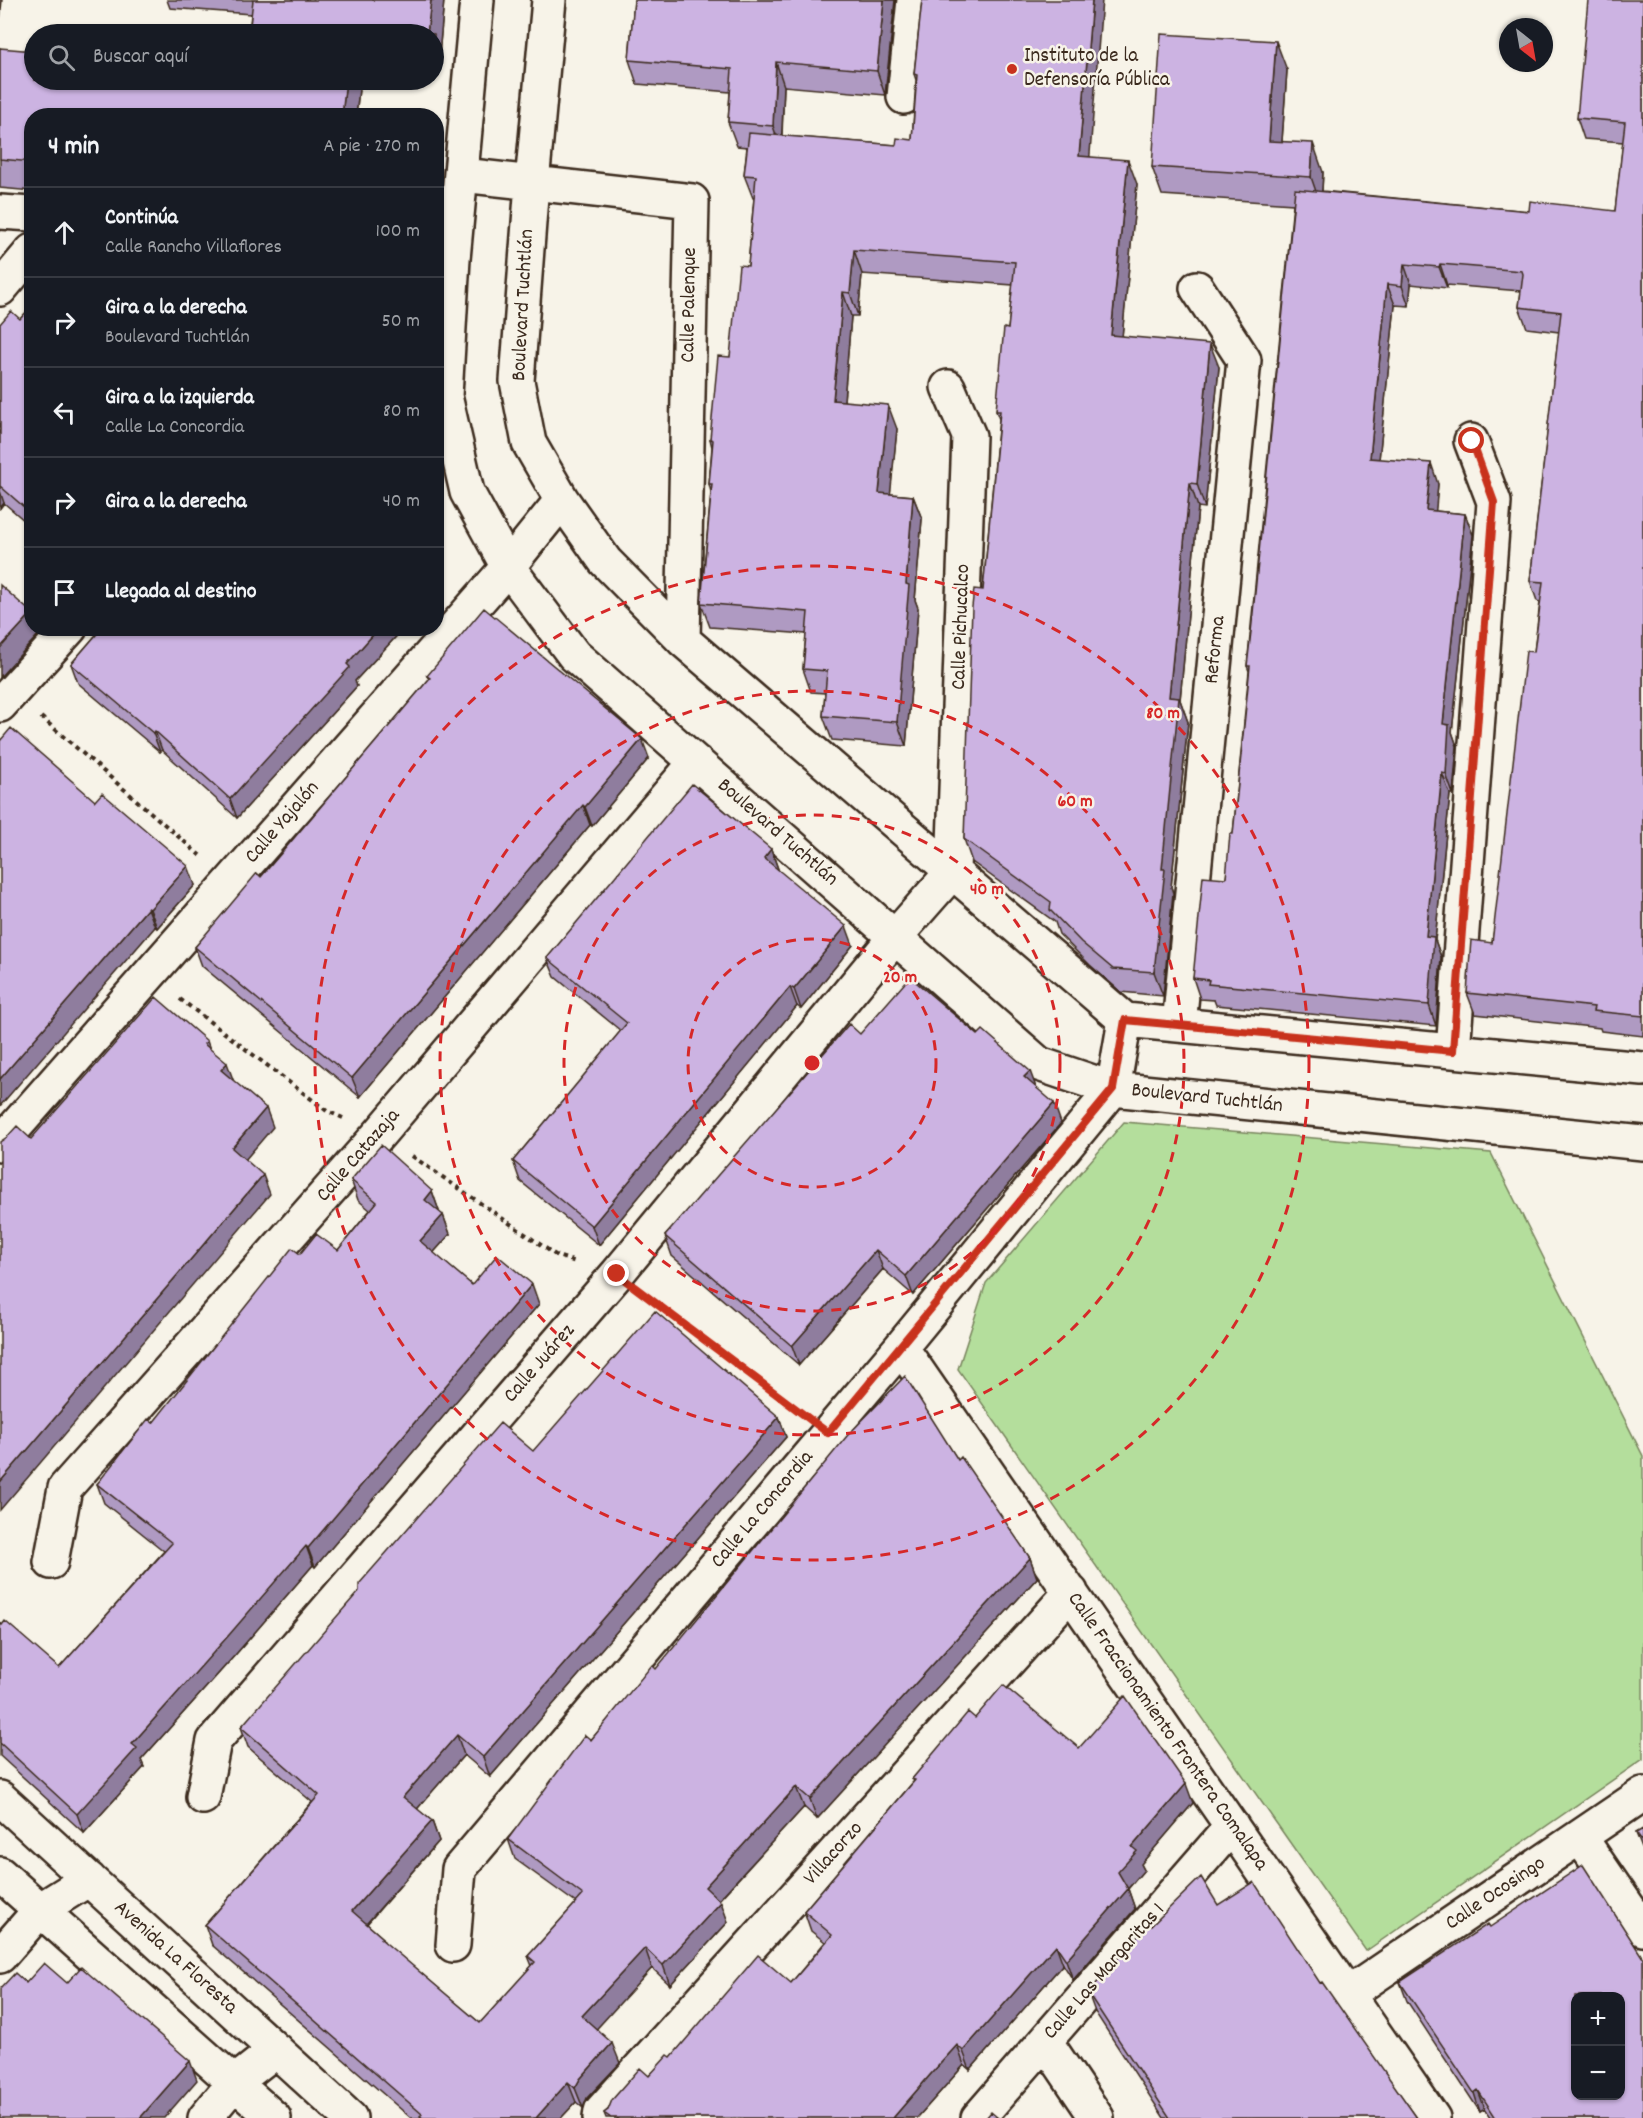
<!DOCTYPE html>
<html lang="es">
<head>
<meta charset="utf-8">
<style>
	:root { --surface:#171b24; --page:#20242c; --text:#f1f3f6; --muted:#9ea1a6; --line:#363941 }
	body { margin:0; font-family:Dekko,sans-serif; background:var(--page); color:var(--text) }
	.controls { position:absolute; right:18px; bottom:18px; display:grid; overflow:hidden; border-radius:12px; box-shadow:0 2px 4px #0004 }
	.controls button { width:54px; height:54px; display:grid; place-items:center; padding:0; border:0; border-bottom:2px solid var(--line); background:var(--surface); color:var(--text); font:30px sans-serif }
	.compass { position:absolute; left:1499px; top:18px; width:54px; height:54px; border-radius:50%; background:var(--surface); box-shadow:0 2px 4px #0004; rotate:149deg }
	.stop { position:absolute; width:18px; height:18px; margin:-14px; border:4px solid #c8321e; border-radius:50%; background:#fff }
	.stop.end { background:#c8321e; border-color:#fff; box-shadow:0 2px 6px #0008 }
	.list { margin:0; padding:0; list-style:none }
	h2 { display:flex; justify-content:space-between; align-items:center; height:78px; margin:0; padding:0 24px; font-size:26px }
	h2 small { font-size:20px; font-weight:400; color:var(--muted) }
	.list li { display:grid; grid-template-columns:39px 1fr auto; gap:18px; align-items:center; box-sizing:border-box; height:90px; padding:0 24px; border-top:2px solid var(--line) }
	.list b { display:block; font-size:22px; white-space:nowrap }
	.list p { margin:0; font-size:20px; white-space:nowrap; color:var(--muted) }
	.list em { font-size:20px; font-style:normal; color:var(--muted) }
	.icon { flex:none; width:33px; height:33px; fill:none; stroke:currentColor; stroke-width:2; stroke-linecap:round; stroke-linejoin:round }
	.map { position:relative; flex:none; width:1643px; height:2118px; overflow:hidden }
	.search { position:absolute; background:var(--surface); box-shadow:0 2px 4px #0004; left:24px; top:24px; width:420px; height:66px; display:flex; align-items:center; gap:15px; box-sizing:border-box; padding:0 21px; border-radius:33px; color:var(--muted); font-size:22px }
	.panel { position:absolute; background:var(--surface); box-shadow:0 2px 4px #0004; left:24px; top:108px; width:420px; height:528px; border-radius:24px }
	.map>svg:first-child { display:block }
	.green { fill:#b4de9c; stroke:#78845d; stroke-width:1.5 }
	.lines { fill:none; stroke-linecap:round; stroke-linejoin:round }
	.minor-casing { stroke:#3b2a1e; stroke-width:38 }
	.path { stroke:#3b2a1e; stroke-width:4; stroke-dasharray:4.5 4.5; stroke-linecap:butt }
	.minor { stroke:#f7f3e8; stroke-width:33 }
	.wall { fill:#af9ac2; stroke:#3b2a1e; stroke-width:1.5 }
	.shaded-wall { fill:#8f7d9e; stroke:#3b2a1e; stroke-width:1.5 }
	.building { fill:#ccb3e2; stroke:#3b2a1e; stroke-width:1.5; fill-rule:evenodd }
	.route { stroke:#c8321e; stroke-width:8 }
	.ring { fill:none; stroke:#d62828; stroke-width:3; stroke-dasharray:10 8 }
	.poi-dot { fill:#c8321e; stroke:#f7f3e8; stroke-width:2 }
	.labels { text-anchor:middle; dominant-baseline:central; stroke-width:5; stroke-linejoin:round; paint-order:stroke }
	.poi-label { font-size:21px; fill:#3b2a1e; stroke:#f7f3e8; text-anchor:start }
	.street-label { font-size:21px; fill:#3b2a1e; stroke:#f7f3e8 }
	.centre { fill:#d62828; stroke:#f7f3e8; stroke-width:3 }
	.ring-label { font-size:18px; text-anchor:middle; font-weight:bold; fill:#d62828; stroke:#f7f3e8; stroke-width:5; stroke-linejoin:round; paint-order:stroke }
</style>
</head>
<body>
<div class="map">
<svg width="1643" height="2118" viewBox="0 0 1643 2118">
	<rect width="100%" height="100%" fill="#f7f3e8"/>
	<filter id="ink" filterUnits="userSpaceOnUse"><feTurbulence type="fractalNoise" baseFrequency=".0167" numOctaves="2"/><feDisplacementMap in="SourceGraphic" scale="12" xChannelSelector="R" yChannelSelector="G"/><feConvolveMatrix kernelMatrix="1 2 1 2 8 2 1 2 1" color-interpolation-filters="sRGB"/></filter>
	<g filter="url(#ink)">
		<!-- green -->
		<path class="green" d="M1124 1122 1491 1153 1643 1456V1759L1366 1951 958 1369 986 1283Z"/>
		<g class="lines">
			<defs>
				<path id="minor" d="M477 0 453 259 445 396 467 492 508 567 574 655 1039 1064 1113 1089 1643 1143
					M549 0 532 183 517 381 529 443 562 500 605 561 683 640 1125 1020 1643 1069
					M904 97 914 0
					M462 175 692 201 683 640
					M0 212 32 214
					M0 289 32 251
					M0 705 70 628
					M1179 1025 1244 360 1197 288
					M1453 1051 1494 502 1471 441
					M0 1144 508 567 562 500
					M901 1347 1433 2118
					M51 1562 65 1488 380 1133 696 762
					M203 1797 214 1741 617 1274 895 937 953 871 969 436 948 387
					M0 1798 350 2118
					M1580 1837 1643 1929
					M0 1874 274 2118
					M453 1945 459 1869 901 1347 1113 1089 1125 1020
					M0 1956 41 1909 89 1879
					M1348 1994 1643 1794
					M1045 2041 1097 2118
					M205 2118 234 2083 276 2050
					M600 2118 601 2111 1071 1592
					M978 2118 1232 1826"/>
			</defs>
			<!-- minor casing -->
			<use href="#minor" class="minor-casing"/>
			<!-- path -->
			<path class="path" d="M41 717 203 858
				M180 999 327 1111 343 1118
				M412 1156 557 1256 576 1262
				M647 1296 799 1411"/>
			<!-- minor -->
			<use href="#minor" class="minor"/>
		</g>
		<!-- wall -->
		<path class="wall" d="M167 0H444L438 66H434V34H249L251 14 170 8Z
			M634 0H895L885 95 784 86 782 136 896 145 912 140 916 80 914 74 922 0 1090 157 1137 184 1122 336 1219 367 1205 508 1198 507 1180 700 1188 722 1171 887 1173 893 1163 996 1121 992 1090 965 1059 934 1055 922 972 862 964 839 983 590 999 419 996 411 1008 329 1013 285 862 274 858 316H851L844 401 897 429 890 494 913 496 922 519 915 600 918 608 906 746 832 740 823 716 825 693 811 692 803 669 806 634 710 627 701 603 711 492 709 484 712 447 710 439 730 357 748 266 754 198H753L744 175 747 147 737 146 728 122 730 92 637 84 629 60Z
			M1643 0V1036L1601 1031 1600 1028 1475 1014 1467 993 1492 943 1534 652 1540 602 1537 601 1530 581 1559 332 1527 328 1519 307 1521 291 1447 285V288L1411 284 1409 306 1395 305 1379 459 1438 484 1435 511 1465 514 1473 535 1452 732 1457 746 1453 794H1450L1435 940 1441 957 1436 1026 1216 1005 1214 1000 1200 999 1193 978 1226 878 1233 834 1249 671 1247 666 1293 204 1162 195 1152 167 1287 70 1282 141 1323 172 1322 191 1529 211H1615L1623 142 1584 139 1577 118Z
			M0 48 34 80H360L356 116H32V191L0 188Z
			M32 306V527L4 503 0 508V324L20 319Z
			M102 628H404L355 681 357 686 237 818 162 750 160 752 78 683 71 664Z
			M427 676 649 758 592 826 590 825 360 1097 202 966 195 947 261 877 429 679Z
			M95 801 195 885 157 928 155 927Z
			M771 849 778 869H777L853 945 801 1009 797 1006 599 1245 520 1181 513 1161 621 1031 555 977 547 958Z
			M860 1034 1036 1088 1061 1123 913 1295 883 1269 799 1365 672 1256 665 1236Z
			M351 1180 432 1191 439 1211 438 1212 443 1215 450 1234 433 1253 472 1285 539 1304 315 1567 313 1565 236 1654 141 1760 144 1767 84 1833 0 1756V1623L59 1668 164 1551 104 1503 97 1484 153 1423 300 1254 338 1250 370 1210 358 1200Z
			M779 1417 786 1437 490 1777 464 1755 417 1809 432 1821 439 1841 367 1924 383 1938 384 1942 480 2023 532 1966 528 1956 576 1903 515 1859 508 1839 591 1740 656 1669 958 1460 1030 1558 1037 1578 817 1819 804 1807 719 1900 728 1922 670 1985 652 1968 596 2028 620 2063 587 2098 583 2108 576 2102 561 2118H411L212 1945 205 1925 312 1802 248 1747 241 1727 533 1451Z
			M975 1718 1079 1748 1193 1803 1141 1864 1144 1870 1128 1889 1135 1909 1073 1980 1063 1964 970 2070 964 2065 917 2118H606L604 2113 671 2057 791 1983 825 1942 811 1931 804 1911 914 1781 912 1779Z
			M1643 1829V1851L1636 1833Z
			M1218 1905 1320 1983 1417 2118H1164L1095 2012 1088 1993 1151 1926Z
			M1490 1927 1643 2118H1491L1485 2109 1480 2112 1407 2001 1400 1982Z"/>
		<!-- shaded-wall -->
		<path class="shaded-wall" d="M0 0H2L0 21Z
			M431 0H444L438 66 434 54V34H427Z
			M884 0H895L885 95 877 71Z
			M1092 0H1102L1088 179 1079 156Z
			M1276 41 1287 70 1280 169 1269 141Z
			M776 62 784 86 781 150 773 126Z
			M346 80H360L356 116H342Z
			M1313 143 1323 172 1321 206 1311 177Z
			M1128 160 1137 184 1120 358 1111 335Z
			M854 250 862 274 858 316 850 293Z
			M1404 264 1411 284 1409 306 1402 286Z
			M1440 264 1447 285V288L1439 267Z
			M1387 284 1395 305 1377 479 1370 458Z
			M843 292 851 316 842 424 833 400Z
			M1210 344 1219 367 1205 508 1197 484Z
			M888 405 897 429 888 517 879 493Z
			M1431 463 1438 484 1434 531 1426 510Z
			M1190 483 1198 507 1180 700 1188 722 1171 887 1173 893 1163 996 1154 972 1162 869 1169 697Z
			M0 491 4 503 0 508Z
			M913 496 922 519 915 600 918 608 906 746 897 722 906 584Z
			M1465 514 1473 535 1452 732 1457 746 1453 794 1446 774 1443 724Z
			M32 613V628H37L39 634 0 677V648Z
			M379 628H404L355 681 357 686 237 818 230 799 347 664Z
			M155 731 162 750 160 752 153 733Z
			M642 739 649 758 592 826 585 807Z
			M1442 773 1450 794 1435 940 1441 957 1436 1026 1429 1005 1426 936Z
			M583 805 590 825 360 1097 352 1078Z
			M771 849 778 869 771 878 764 858Z
			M188 866 195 885 157 928 150 909Z
			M148 908 155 927 0 1106V1079Z
			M846 926 853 945 801 1009 794 989Z
			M790 987 797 1006 599 1245 592 1226Z
			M207 1041 214 1060 204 1044Z
			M227 1063 234 1082 221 1070Z
			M1030 1071 1037 1090 1024 1077Z
			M1054 1103 1061 1123 913 1295 906 1276Z
			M266 1108 273 1127 239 1167 232 1148Z
			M263 1175 270 1194 0 1510V1482Z
			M432 1191 439 1211 432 1219 425 1200Z
			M443 1215 450 1234 427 1260 420 1241Z
			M876 1250 883 1269 799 1365 792 1346Z
			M532 1284 539 1304 315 1567 308 1548Z
			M779 1417 786 1437 490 1777 483 1757Z
			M306 1546 313 1565 236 1654 141 1760 144 1767 84 1833 77 1814 132 1744Z
			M1030 1558 1037 1578 817 1819 810 1799Z
			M457 1735 464 1755 411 1816 403 1797Z
			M1186 1784 1193 1803 1141 1864 1144 1870 1125 1892 1118 1872 1132 1847Z
			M796 1787 804 1807 712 1907 705 1887Z
			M432 1821 439 1841 360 1931 352 1911Z
			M1128 1889 1135 1909 1073 1980 1066 1960Z
			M721 1902 728 1922 670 1985 663 1965Z
			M1056 1945 1063 1964 970 2070 963 2051Z
			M645 1948 652 1968 590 2036 582 2016Z
			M612 2043 620 2063 587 2098 583 2108 575 2088 580 2079Z
			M957 2045 964 2065 917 2118H893L930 2075Z
			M190 2061 197 2080 164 2118H140Z
			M568 2082 576 2102 561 2118H536Z
			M1478 2090 1485 2109 1480 2112 1474 2093Z"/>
		<!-- building -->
		<path class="building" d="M253 0H431L427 34H409L351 29 350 34H249Z
			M634 0H884L877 71 776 62 773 126 728 122 732 69 629 60Z
			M922 0H1092L1079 156 1128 160 1111 335 1210 344 1197 484 1190 483 1169 697 1179 698 1162 869H1165L1154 972 1113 969 1081 942 1050 910 1051 902 964 839 972 607 974 589 983 590 1000 411H996L1004 328 1008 329 1015 262 854 250 850 293 843 292 833 400 888 405 879 493 913 496 906 584 909 585 897 722 823 716 827 671 803 669 808 612 701 603 712 484H709L713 440 710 439 718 356 730 357 739 265 748 266 756 176 744 175 749 133 896 145 897 138 912 140 917 75 914 74Z
			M1588 0H1643V1016L1593 1011 1594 1007 1467 993 1471 940 1492 943 1526 651 1534 652 1543 582 1530 581 1561 312 1519 307 1523 274 1522 271 1440 264 1439 267 1404 264 1402 286 1387 284 1370 458 1431 463 1426 510 1465 514 1443 724 1449 725 1446 774 1442 773 1426 936 1434 937 1429 1005 1208 984 1209 980 1193 978 1203 876 1226 878 1230 834H1233L1250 666H1247L1252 623 1295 189 1529 211 1530 201 1615 211 1625 122 1577 118Z
			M1161 34 1276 41 1269 141 1313 143 1311 177 1152 167Z
			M0 48 34 51V80H346L342 116H32V162L0 159Z
			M32 306V514L0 486V324L11 311 20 319Z
			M0 585 32 613 0 648Z
			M484 608 642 739 585 807 583 805 352 1078 195 947 257 873 261 877 430 678 427 676Z
			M102 628H379L347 664 350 667 230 799 155 731 153 733 71 664Z
			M11 728 95 801 102 793 188 866 150 909 148 908 0 1079V741Z
			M692 784 771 849 764 858 846 926 794 989 790 987 592 1226 513 1161 627 1023 547 958Z
			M910 977 978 1035 983 1030 1030 1071 1024 1077 1054 1103 906 1276 876 1250 792 1346 665 1236 849 1024 860 1034Z
			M156 997 207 1041 204 1044 227 1063 221 1070 266 1108 232 1148 263 1175 0 1482V1142L7 1137 17 1126 31 1139Z
			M381 1145 432 1191 425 1200 443 1215 420 1241 472 1285 497 1255 532 1284 308 1548 306 1546 229 1635 132 1744 137 1748 77 1814 0 1743V1623L2 1625 5 1621 59 1668 172 1543 97 1484 148 1419 153 1423 292 1248 300 1254 316 1234 338 1250 377 1202 351 1180Z
			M655 1311 779 1417 483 1757 457 1735 403 1797 432 1821 352 1911 383 1938 381 1939 480 2023 535 1962 528 1956 583 1895 508 1839 585 1735 591 1740 652 1665 656 1669 847 1436 905 1376 958 1460 961 1457 1030 1558 810 1799 796 1787 705 1887 721 1902 663 1965 645 1948 582 2016 612 2043 580 2079 575 2088 568 2082 536 2118H423L420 2116 422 2114 205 1925 319 1795 241 1727 359 1591V1584L500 1423 533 1451Z
			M1003 1685 1079 1748 1125 1696 1186 1784 1132 1847 1137 1851 1118 1872 1128 1889 1066 1960 1056 1945 963 2051 957 2045 930 2075 893 2118H611L604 2113 608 2110 612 2100 640 2068 649 2076 668 2055 671 2057 758 1955 791 1983 832 1935 804 1911 915 1780 912 1779 968 1712 975 1718Z
			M1643 1829V1843L1636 1833Z
			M1583 1865 1643 1958V2118H1496L1478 2090 1474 2093 1400 1982 1488 1924 1490 1927ZM1575 1996H1620V2096H1575Z
			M1201 1877 1218 1905 1254 1882 1320 1983 1322 1982 1417 2118H1170L1088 1993 1149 1923 1151 1926Z
			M44 1963 67 1983 81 1967 190 2061 140 2118H0V1989L15 1973 26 1983Z
			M991 2112 998 2118H986Z"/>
	</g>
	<g class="lines" filter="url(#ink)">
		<!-- route -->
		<path class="route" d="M617 1274 828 1433 1113 1089 1125 1020 1453 1051 1494 502 1472 441"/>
	</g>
	<!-- distance rings -->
	<g class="ring">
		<circle cx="812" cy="1063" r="124"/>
		<circle cx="812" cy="1063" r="248"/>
		<circle cx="812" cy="1063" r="372"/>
		<circle cx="812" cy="1063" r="497"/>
	</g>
	<!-- markers -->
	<circle class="poi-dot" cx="1012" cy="69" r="6"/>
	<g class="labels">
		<!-- poi labels -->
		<g class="poi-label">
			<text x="1024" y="57">Instituto de la<tspan x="1024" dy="24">Defensoría Pública</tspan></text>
		</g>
		<!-- street labels -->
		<g class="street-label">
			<text transform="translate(524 305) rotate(-87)">Boulevard Tuchtlán</text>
			<text transform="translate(690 305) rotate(-89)">Calle Palenque</text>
			<text transform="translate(962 627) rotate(-88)">Calle Pichucalco</text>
			<text transform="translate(1216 650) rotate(-84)">Reforma</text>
			<text transform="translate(283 823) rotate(-49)">Calle Yajalón</text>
			<text transform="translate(777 833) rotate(41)">Boulevard Tuchtlán</text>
			<text transform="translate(1207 1099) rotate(6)">Boulevard Tuchtlán</text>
			<text transform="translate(359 1156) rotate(-49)">Calle Catazaja</text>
			<text transform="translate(540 1364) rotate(-49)">Calle Juárez</text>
			<text transform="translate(763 1510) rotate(-50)">Calle La Concordia</text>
			<text transform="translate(1167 1732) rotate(55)">Calle Fraccionamiento Frontera Comalapa</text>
			<text transform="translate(834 1854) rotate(-48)">Villacorzo</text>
			<text transform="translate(1496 1894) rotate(-34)">Calle Ocosingo</text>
			<text transform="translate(175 1958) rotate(42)">Avenida La Floresta</text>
			<text transform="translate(1105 1972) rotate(-49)">Calle Las Margaritas 1</text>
		</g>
	</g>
	<circle cx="812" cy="1063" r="9" class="centre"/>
	<g class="ring-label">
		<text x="1163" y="718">80 m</text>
		<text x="1075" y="806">60 m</text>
		<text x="987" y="894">40 m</text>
		<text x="900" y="982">20 m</text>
	</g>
</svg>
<div class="controls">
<button>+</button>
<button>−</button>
</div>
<svg class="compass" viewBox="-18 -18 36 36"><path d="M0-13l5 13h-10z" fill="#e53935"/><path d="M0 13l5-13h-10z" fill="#9ea1a6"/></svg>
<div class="stop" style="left:1472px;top:441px"></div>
<div class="stop end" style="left:617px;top:1274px"></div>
<div class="search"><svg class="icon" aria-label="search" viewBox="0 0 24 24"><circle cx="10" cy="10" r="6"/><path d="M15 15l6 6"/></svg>Buscar aquí</div>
<section class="panel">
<h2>4 min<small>A pie · 270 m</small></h2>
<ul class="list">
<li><svg class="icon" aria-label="ahead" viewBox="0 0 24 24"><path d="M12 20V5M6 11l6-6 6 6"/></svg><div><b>Continúa</b><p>Calle Rancho Villaflores</p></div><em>100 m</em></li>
<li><svg class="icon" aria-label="right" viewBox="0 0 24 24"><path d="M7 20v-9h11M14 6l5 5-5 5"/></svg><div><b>Gira a la derecha</b><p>Boulevard Tuchtlán</p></div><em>50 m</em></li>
<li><svg class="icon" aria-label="left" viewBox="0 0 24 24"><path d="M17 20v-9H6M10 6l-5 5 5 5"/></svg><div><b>Gira a la izquierda</b><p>Calle La Concordia</p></div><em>80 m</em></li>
<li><svg class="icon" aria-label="right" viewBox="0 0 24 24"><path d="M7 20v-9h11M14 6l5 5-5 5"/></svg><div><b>Gira a la derecha</b></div><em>40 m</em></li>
<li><svg class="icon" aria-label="arrive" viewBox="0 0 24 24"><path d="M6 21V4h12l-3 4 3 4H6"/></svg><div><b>Llegada al destino</b></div></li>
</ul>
</section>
</div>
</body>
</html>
